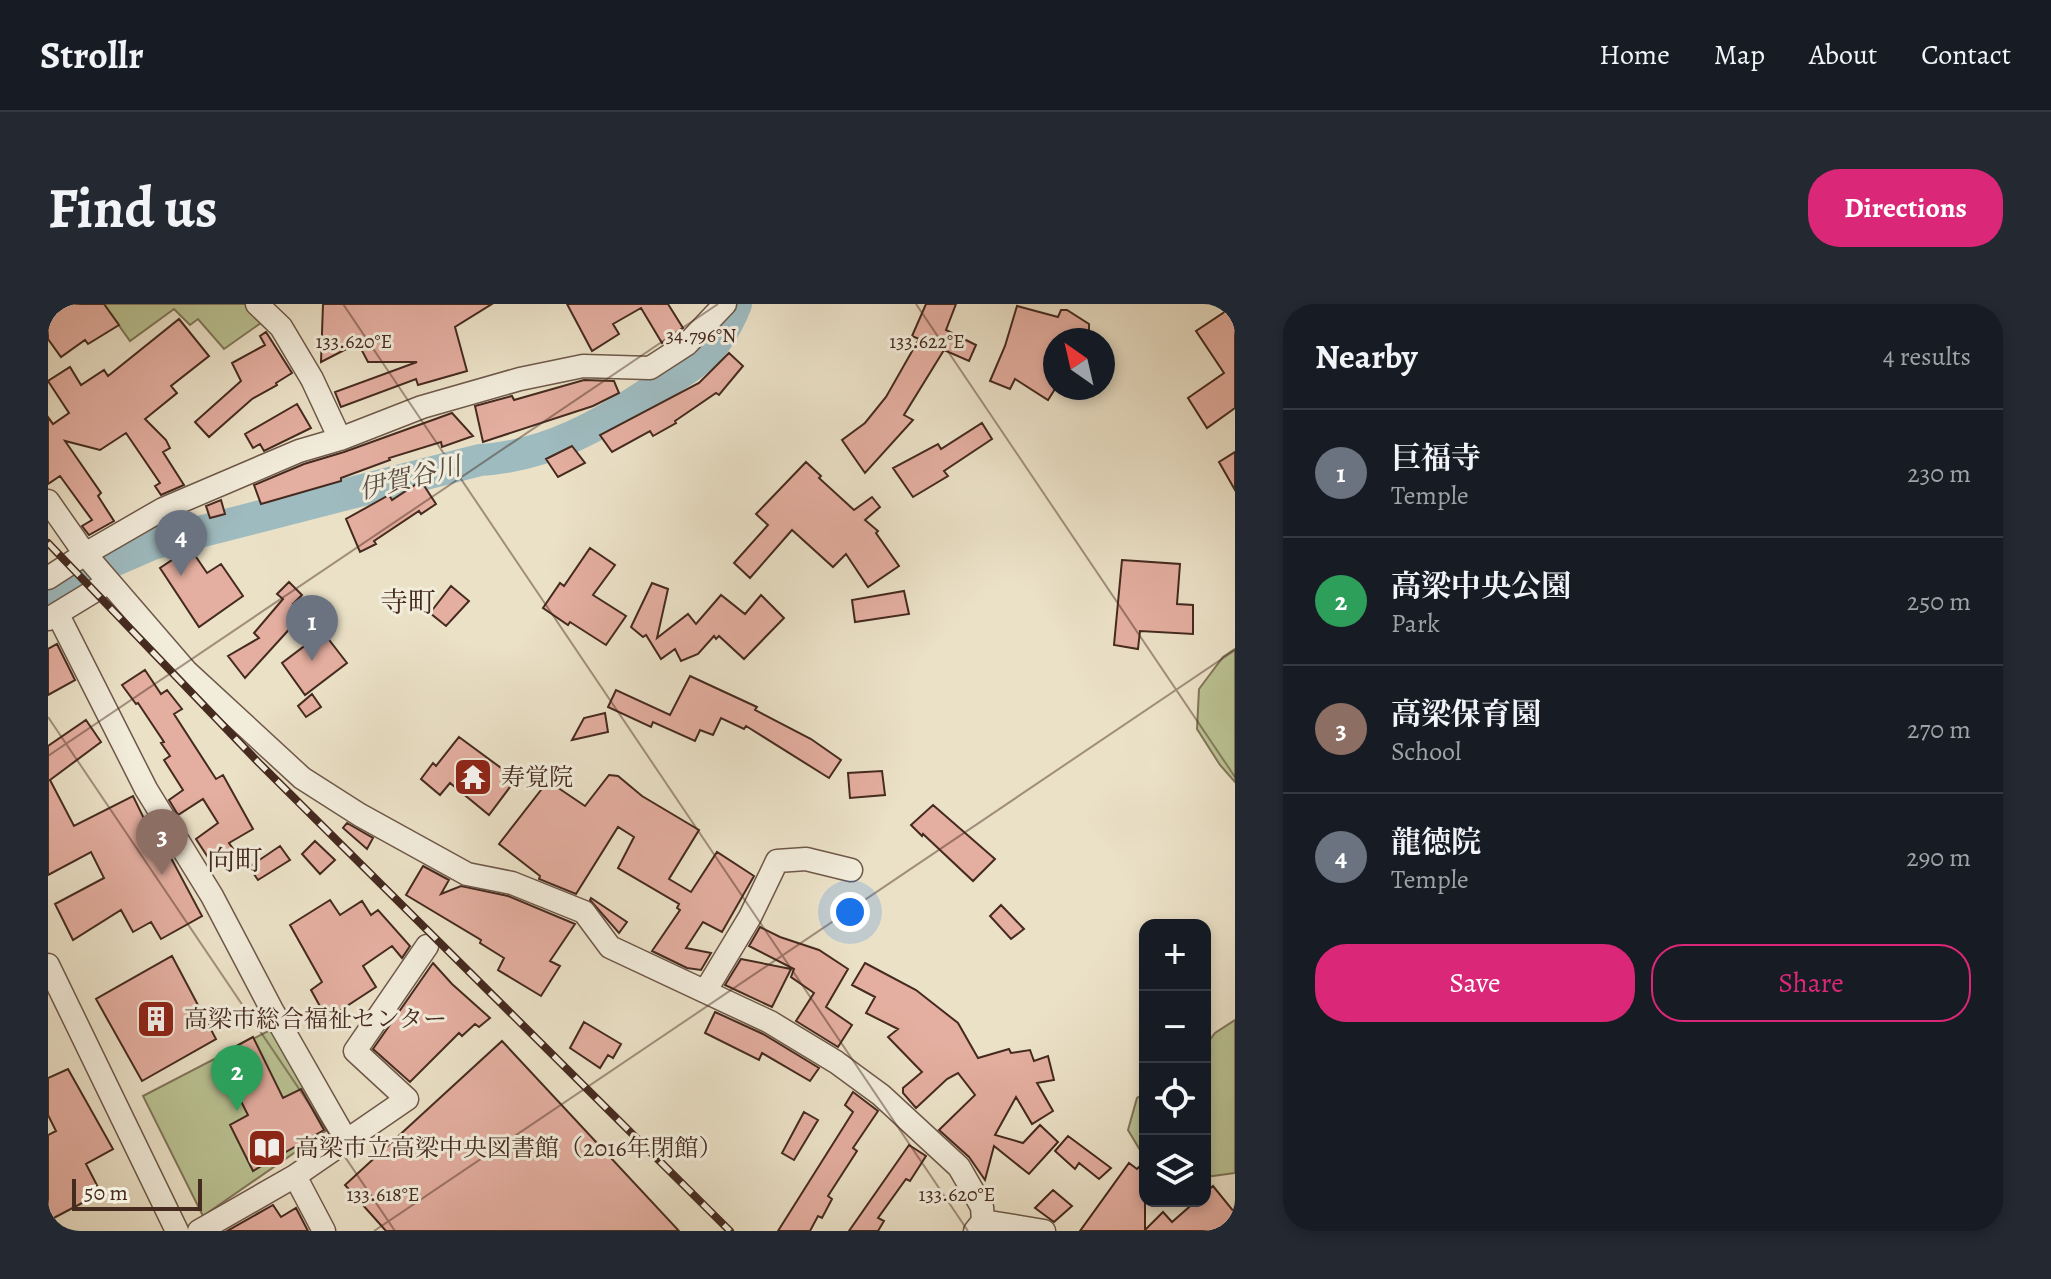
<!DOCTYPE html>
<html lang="en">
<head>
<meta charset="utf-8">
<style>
	:root { --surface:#171b24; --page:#242831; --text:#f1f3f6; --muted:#9ea1a6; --line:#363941; --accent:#db2777 }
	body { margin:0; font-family:Alegreya,"Noto Serif JP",serif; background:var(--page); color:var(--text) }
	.controls { position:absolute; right:24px; bottom:24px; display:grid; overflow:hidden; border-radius:16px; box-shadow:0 4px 12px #0003 }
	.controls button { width:72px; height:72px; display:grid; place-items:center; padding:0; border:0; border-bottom:2px solid var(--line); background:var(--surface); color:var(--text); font:40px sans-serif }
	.compass { position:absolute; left:995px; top:24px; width:72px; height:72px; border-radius:50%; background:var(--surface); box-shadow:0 4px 12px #0003; rotate:326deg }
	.scale { position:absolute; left:24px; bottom:20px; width:130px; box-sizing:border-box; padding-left:8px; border:4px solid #452a1f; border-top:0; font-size:22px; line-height:28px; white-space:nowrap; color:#452a1f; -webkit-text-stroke:6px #f2ecdb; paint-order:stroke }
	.you { position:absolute; left:802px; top:608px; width:28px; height:28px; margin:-20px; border:6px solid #fff; border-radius:50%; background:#1a73e8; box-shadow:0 0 0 12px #1a73e833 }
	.badge { display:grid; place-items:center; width:52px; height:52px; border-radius:50%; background:var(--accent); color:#fff; font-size:26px; font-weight:700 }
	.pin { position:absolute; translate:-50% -66px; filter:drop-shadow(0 2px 4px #0008) }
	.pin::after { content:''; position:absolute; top:42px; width:28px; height:24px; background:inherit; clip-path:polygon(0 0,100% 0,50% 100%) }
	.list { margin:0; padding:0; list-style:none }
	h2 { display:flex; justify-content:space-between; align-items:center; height:104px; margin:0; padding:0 32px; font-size:34px }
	h2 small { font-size:26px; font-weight:400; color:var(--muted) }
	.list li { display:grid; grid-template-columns:52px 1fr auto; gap:24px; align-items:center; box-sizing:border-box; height:128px; padding:0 32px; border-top:2px solid var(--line) }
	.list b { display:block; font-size:30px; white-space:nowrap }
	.list p { margin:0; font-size:26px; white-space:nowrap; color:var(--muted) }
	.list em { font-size:26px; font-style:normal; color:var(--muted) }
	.actions { display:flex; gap:16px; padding:24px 32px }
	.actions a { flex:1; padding:18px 0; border:2px solid var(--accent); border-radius:32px; text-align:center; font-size:28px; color:var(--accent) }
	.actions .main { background:var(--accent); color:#fff }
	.icon { flex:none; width:44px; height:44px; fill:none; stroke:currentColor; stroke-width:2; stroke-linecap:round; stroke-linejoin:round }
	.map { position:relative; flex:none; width:1187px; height:927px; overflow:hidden; border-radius:32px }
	header { display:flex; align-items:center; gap:48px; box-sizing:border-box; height:112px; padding:0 40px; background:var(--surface); border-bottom:2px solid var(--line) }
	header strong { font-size:38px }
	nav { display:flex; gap:44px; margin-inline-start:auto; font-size:28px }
	.intro { display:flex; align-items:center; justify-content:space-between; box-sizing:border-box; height:192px; padding:0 48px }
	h1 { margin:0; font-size:56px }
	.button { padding:20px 36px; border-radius:32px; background:var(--accent); color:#fff; font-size:28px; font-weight:700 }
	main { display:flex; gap:48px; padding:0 48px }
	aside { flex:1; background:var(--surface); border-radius:32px; box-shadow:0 4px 12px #0003 }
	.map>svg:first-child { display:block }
	.green { fill:#bac293; stroke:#807659; stroke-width:2 }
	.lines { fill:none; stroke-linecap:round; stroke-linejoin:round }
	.river { stroke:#9ebbc0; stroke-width:32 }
	.building { fill:#e4aea0; stroke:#452a1f; stroke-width:2 }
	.minor-casing { stroke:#6e5849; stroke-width:25 }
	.minor { stroke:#f2ecdb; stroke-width:22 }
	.rail-casing { stroke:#452a1f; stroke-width:8 }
	.rail { stroke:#f2ecdb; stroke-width:5; stroke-dasharray:15; stroke-linecap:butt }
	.ticks { fill:none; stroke:#452a1f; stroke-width:2; stroke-opacity:0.45 }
	.labels { text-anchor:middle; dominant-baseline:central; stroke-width:6; stroke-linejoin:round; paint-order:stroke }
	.poi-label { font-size:24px; fill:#452a1f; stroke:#f2ecdb; text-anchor:start }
	.water-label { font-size:26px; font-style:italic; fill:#5b4e47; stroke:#f2ecdb }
	.quarter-label { font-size:28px; fill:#452a1f; stroke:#f2ecdb }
	.ticks-label { font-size:20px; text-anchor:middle; fill:#452a1f; stroke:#f2ecdb; stroke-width:6; stroke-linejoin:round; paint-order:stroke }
</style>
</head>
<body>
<header>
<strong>Strollr</strong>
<nav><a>Home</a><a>Map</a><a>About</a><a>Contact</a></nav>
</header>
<div class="intro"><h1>Find us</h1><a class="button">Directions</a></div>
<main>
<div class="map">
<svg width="1187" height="927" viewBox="0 0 1187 927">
	<rect width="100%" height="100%" fill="#ebe1c7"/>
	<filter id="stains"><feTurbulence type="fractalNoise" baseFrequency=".0025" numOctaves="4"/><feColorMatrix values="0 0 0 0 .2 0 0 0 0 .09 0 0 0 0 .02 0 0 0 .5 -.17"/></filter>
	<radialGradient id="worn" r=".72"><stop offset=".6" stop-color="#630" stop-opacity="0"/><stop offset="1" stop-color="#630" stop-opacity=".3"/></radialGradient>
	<!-- green -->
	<path class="green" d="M49 0H201L217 16 176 45 150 15 142 21 126 5 82 37 57 2Z
		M1187 345V478L1172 461 1149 425 1151 385 1175 353Z
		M1187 716V869L1157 873V742L1167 729Z
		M226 724 285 822 155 912 95 792Z
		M1097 789V849L1092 846 1080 826 1089 794Z"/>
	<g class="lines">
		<!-- river -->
		<path class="river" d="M0 294 65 257 104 240 432 156C500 152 555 120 610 83 624 74 639 66 651 55 668 41 680 20 688 0"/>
	</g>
	<!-- building -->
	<path class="building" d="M0 0H56L71 21 40 40 37 36 13 53 0 35Z
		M275 0H444L407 23 419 67 370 81 368 75 293 103 287 88 369 58H320L310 39 273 58Z
		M519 0H620L635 24 614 39 593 4 565 20 571 30 544 47Z
		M878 0H908L898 26 928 41 921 57 896 46 856 111 865 116 817 169 794 136 817 119 838 93 871 35 864 32Z
		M1187 1V104L1159 124 1140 94 1176 69 1148 27Z
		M969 2 1010 13 1013 6H1019L1041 20V26L1035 36H1007V85L1000 96 967 75 962 85 942 77 957 42Z
		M131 15 161 52 123 82 129 89 97 115 118 136 122 144 115 148 136 181 113 191 107 182 112 179 78 129 52 146 17 137 53 189 50 192 66 217 41 231 34 222 44 216 12 172 0 180V113L5 120 21 109 0 77 22 63 33 81 56 66 60 72Z
		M218 28 244 69 228 79 229 81 204 95 161 133 147 118 193 77 184 59 217 41 212 32Z
		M681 49 695 62 671 91 668 89 627 117 628 119 605 132 602 127 564 148 552 131 651 79Z
		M536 76 566 77 571 89 545 102 435 138 427 102 464 92 466 96Z
		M249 100 263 124 216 147 212 140 205 144 197 130Z
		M404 109 425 132 394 143 393 138 341 154 342 156 293 174V177L213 200 206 181 256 160 296 148Z
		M934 119 944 135 896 167 900 172 865 193 845 164 890 140 893 145Z
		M524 142 537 159 510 173 498 155Z
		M1187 148V186L1171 158Z
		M758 158 773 172 771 174 806 206 824 193 832 203 817 216 830 227 828 229 851 262 820 283 798 250 785 263 744 226 702 274 686 259 720 221 708 210Z
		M373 177 388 200 373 210 371 207 326 237 328 240 312 248 298 215 341 191 344 196Z
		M173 196 177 210 162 214 158 202Z
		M142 244 159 269 173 260 195 292 151 323 112 264Z
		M542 244 567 261 545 291 578 312 558 341 522 318 520 321 495 304 512 279 516 282Z
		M1074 256 1132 260 1129 300 1145 301V330L1092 327 1090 345 1066 341Z
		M241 278 254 291 245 300 256 309 197 374 180 352 211 334 206 329 235 295 229 290Z
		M604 279 620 285 609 334 640 310 648 320 673 291 697 310 713 291 736 314 696 355 671 332 668 335 666 332 650 350 633 357 627 345 613 355 598 331 595 333 583 323Z
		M403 282 421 297 398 322 382 309Z
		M856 287 861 310 807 318 804 296Z
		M275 328 299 359 257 391 234 359Z
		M9 340 27 376 0 391V345Z
		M97 366 113 390 119 386 134 405 126 410 168 475 175 471 205 525 181 539 188 549 165 561 148 535 170 519 155 495 130 511 121 496 135 486 116 456 122 452 113 439 116 438 90 399 88 400 74 381Z
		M642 372 709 403 707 406 763 435 793 456 781 474 698 422 696 425 673 414 665 431 652 426 647 437 605 418 603 423 560 403 568 386 622 411Z
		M264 390 273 403 258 413 250 402Z
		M557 409 560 428 524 436 536 414Z
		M38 416 53 438 2 476 26 522 85 492 104 531 108 529 115 539 154 612 113 635 103 618 85 628 73 606 25 636 7 600 56 574 43 548 0 571V442Z
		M411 433 468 475 441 511 402 479 392 491 373 475 385 459 388 462Z
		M834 467 837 491 802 494 800 469Z
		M561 471 570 472 594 492 651 526 621 575 643 588 669 548 706 572 674 628 655 618 638 644 663 649 653 666 639 664 604 647 632 606 629 604 631 600 570 564 586 533 570 523 528 590 491 575 492 572 451 540 500 477 537 502Z
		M885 501 947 555 925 577 875 530 874 532 863 521Z
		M299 519 325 534 319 545 295 524Z
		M267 537 287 556 272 570 254 550Z
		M232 542 242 556 210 576 201 563Z
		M375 562 401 576 393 590 413 582 460 592 527 620 502 657 512 662 493 692 450 666 456 654 432 639 433 636 358 591Z
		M543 594 579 618 571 629 542 596Z
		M282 596 292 611 314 597 323 611 330 606 362 642 354 654 344 642 315 662 328 683 279 715 263 686 274 678 242 621Z
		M953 601 976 625 963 635 942 612Z
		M712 623 732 633 771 646 800 665 778 703 804 721 790 743 748 717 766 689 743 673 746 665 701 642Z
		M124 652 168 735 94 777 48 695Z
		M693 655 743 665 724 703 677 681Z
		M385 659 404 680 442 714 431 723 427 720 414 732 411 729 362 778 325 745Z
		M817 659 868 686 910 719 930 754 961 745 963 749 982 746 986 757 1000 752 1006 776 989 779 1005 807 984 820 968 793 947 831 975 839 992 821 1010 838 981 870 946 842 937 876 921 853 891 826 927 791 910 769 899 775 868 804 855 789V784L874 768 840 733 850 725 818 709 827 693 804 681Z
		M667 708 715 730 771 764 762 777 714 749 711 756 657 729Z
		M536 718 573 740 565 754 560 751 552 764 522 744Z
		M205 733 235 794 253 785 276 826 205 867 182 821 200 811 170 752Z
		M454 737 631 927H338L297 881Z
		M20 765 65 845 38 860 53 889 0 917V831L8 827 0 811V774Z
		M805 788 830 807 805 844 809 847 780 892 784 895 774 914 770 912 762 927H730L805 808 797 801Z
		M756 808 770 816 746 856 734 849Z
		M1020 832 1063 864 1051 875 1031 859 1027 865 1007 847Z
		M861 841 878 852 862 877 858 875 830 914 836 917 830 927H801Z
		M1081 859 1089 865 1091 863 1097 870V926L1115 908 1124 918 1148 897H1157V889L1165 882 1187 909V919L1179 927H1032Z
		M1005 886 1024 902 1006 918 987 904Z
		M225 901 233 913 248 904 260 927H179Z"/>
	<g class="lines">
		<defs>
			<path id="minor" d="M209 0 233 23 264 75 292 135
				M0 197 37 250 138 367 254 474 312 511 419 570 464 579 536 608 562 643 722 718 788 758 833 791 911 863 934 903 935 917 927 927
				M0 274 37 250 115 205 251 147 292 135 374 103 472 75 535 62 602 64 639 40 677 0
				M10 311 98 485 164 592 225 708 298 836
				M0 315 61 278
				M0 661 129 927
				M658 686 702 613 729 557 758 555 803 566
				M247 872 276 927
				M935 917 996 927
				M151 927 247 872 359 795 307 747 379 642"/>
		</defs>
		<!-- minor casing -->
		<use href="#minor" class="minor-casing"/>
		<!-- minor -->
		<use href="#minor" class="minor"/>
		<defs>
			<path id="rail" d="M0 239 211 459 682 927"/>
		</defs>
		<!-- rail casing -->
		<use href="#rail" class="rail-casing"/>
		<!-- rail -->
		<use href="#rail" class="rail"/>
	</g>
	<!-- ticks -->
	<path class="ticks" d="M295 0 920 927M868 0 1187 473M0 413 347 927M0 452 670 0M326 927 1187 346"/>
	<!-- icons -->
	<defs>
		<symbol id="temple-square" viewBox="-11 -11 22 22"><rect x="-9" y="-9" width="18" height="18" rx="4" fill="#8f2418" stroke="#f2ecdb"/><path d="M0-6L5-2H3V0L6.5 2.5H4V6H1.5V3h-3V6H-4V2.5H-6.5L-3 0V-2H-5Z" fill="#fff"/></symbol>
		<symbol id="building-square" viewBox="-11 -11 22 22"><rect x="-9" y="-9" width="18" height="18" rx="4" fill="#8f2418" stroke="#f2ecdb"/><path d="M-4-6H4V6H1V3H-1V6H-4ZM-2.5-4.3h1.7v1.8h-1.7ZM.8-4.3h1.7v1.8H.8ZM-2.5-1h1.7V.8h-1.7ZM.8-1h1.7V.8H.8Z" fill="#fff"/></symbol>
		<symbol id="library-square" viewBox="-11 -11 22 22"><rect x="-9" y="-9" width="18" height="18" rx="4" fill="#8f2418" stroke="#f2ecdb"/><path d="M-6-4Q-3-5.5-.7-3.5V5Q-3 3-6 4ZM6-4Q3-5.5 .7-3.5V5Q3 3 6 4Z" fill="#fff"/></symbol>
	</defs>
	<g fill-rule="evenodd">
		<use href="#temple-square" x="403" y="451" width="44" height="44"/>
		<use href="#building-square" x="86" y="693" width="44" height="44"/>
		<use href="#library-square" x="197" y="822" width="44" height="44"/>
	</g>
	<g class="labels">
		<!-- poi labels -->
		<g class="poi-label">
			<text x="453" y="473">寿覚院</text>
			<text x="136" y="715">高梁市総合福祉センター</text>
			<text x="247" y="844">高梁市立高梁中央図書館（2016年閉館）</text>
		</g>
		<!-- water labels -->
		<g class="water-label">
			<text transform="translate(362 174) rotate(-14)">伊賀谷川</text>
		</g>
		<!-- quarter labels -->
		<g class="quarter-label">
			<text x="360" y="299">寺町</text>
			<text x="187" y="557">向町</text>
		</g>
	</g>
	<g class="ticks-label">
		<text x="653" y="38">34.796°N</text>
		<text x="306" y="44">133.620°E</text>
		<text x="879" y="44">133.622°E</text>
		<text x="335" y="897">133.618°E</text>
		<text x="909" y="897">133.620°E</text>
	</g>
	<rect width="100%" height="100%" filter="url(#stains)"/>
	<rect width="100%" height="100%" fill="url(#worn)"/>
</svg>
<div class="controls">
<button>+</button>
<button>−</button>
<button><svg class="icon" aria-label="locate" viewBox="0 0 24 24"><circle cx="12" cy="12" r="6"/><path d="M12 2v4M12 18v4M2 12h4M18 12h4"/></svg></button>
<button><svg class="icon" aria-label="layers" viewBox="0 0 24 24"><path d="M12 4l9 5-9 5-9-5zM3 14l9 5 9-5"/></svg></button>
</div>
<svg class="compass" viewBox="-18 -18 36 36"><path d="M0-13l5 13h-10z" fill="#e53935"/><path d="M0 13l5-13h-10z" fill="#9ea1a6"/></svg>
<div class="scale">50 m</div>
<div class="you"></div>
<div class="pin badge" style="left:264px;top:357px;background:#6b7280">1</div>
<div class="pin badge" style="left:189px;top:807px;background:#2e9e5b">2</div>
<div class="pin badge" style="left:114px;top:571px;background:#8d6e63">3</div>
<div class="pin badge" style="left:133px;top:272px;background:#6b7280">4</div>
</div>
<aside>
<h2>Nearby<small>4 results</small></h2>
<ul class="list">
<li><span class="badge" style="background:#6b7280">1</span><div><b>巨福寺</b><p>Temple</p></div><em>230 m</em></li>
<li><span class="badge" style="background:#2e9e5b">2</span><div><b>高梁中央公園</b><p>Park</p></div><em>250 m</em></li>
<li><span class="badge" style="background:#8d6e63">3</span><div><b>高梁保育園</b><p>School</p></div><em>270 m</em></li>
<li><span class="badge" style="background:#6b7280">4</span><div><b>龍徳院</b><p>Temple</p></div><em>290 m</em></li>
</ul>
<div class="actions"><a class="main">Save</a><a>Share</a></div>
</aside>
</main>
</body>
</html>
